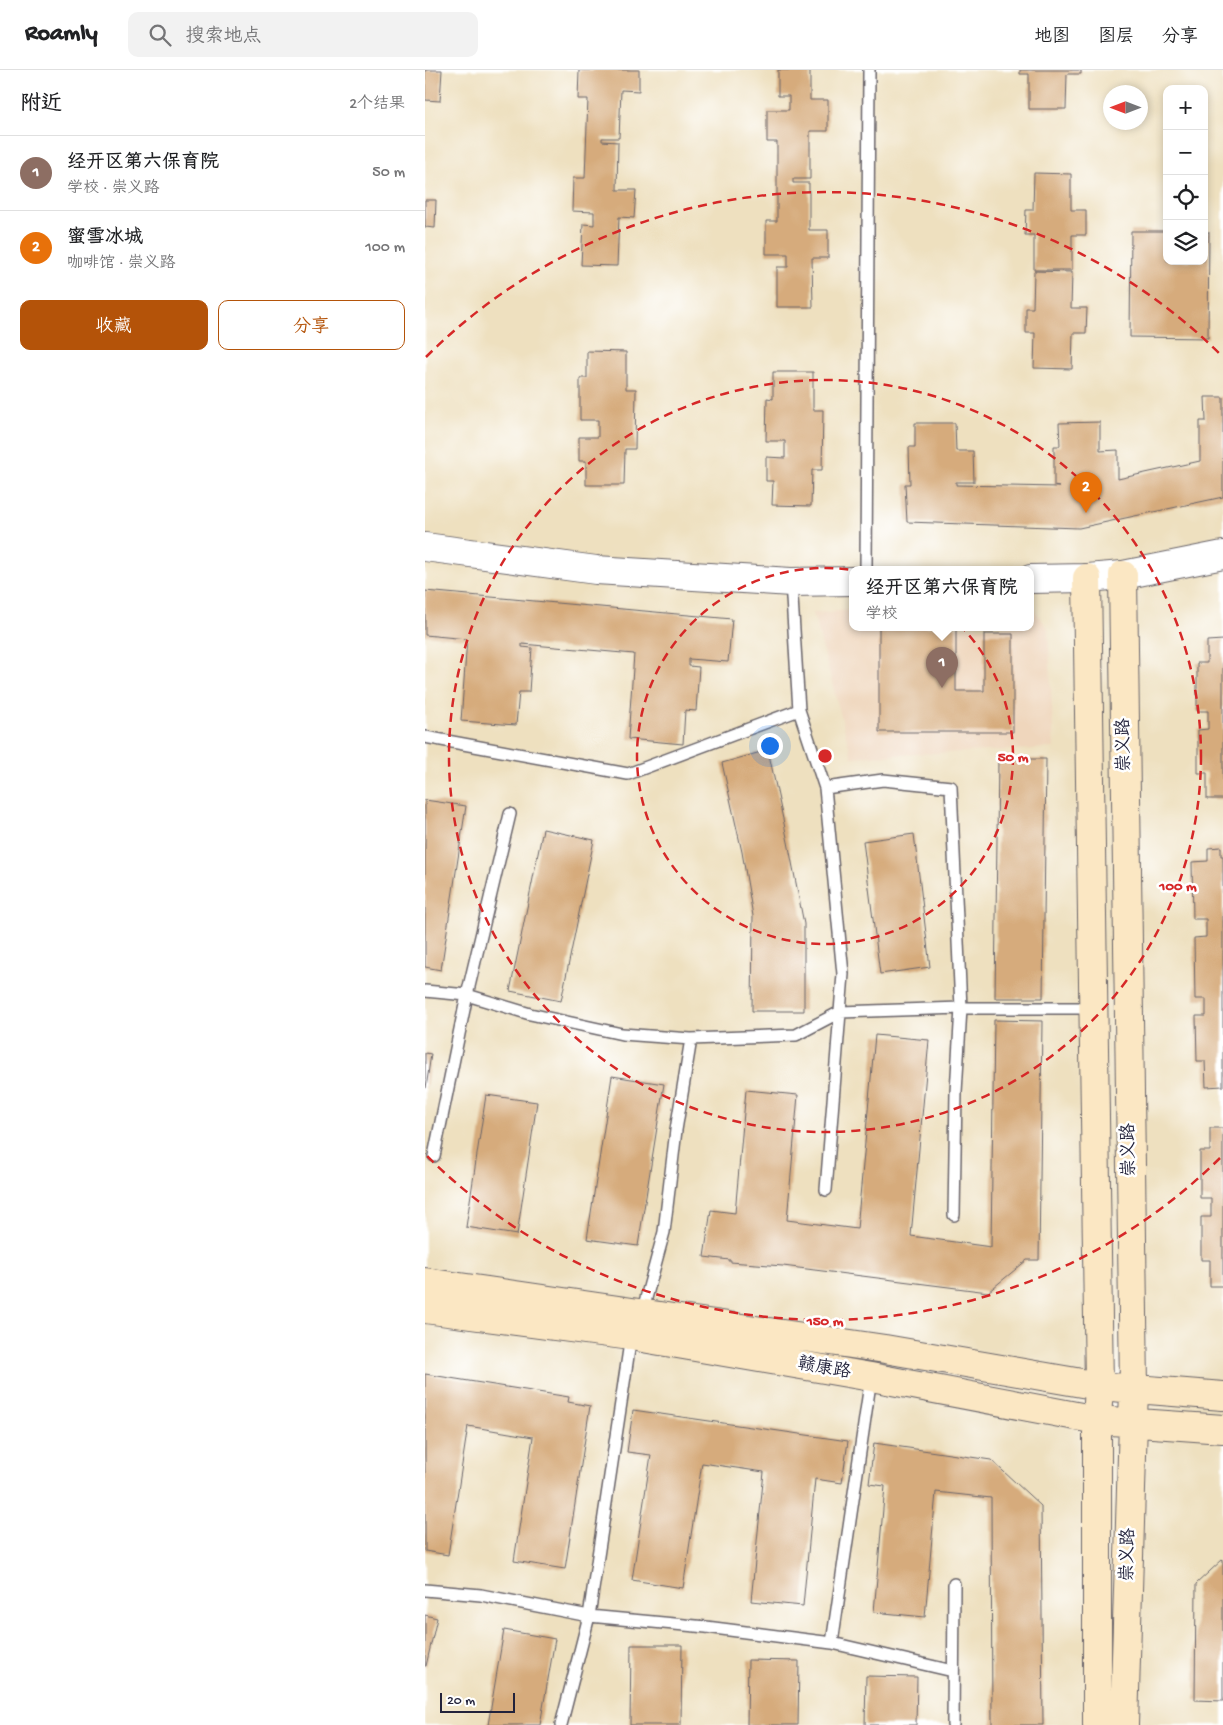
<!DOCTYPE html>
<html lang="zh">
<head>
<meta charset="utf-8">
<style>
	:root { --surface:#fff; --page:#f2f2f2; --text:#202124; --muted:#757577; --line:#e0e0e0; --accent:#b45309 }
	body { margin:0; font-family:"Gochi Hand","LXGW WenKai TC",sans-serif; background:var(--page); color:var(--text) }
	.controls { position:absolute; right:15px; top:15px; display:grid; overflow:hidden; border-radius:10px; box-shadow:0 2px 8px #0003 }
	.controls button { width:45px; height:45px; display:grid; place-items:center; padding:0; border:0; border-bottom:1px solid var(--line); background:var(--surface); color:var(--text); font:25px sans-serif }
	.compass { position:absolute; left:678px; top:15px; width:45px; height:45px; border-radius:50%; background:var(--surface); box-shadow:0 2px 8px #0003; rotate:270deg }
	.scale { position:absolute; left:15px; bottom:12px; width:75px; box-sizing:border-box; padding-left:5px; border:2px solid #22223b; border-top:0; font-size:14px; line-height:18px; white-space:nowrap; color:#22223b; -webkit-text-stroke:4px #fff; paint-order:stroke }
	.you { position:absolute; left:344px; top:675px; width:18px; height:18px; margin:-12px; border:4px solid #fff; border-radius:50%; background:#1a73e8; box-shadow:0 0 0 8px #1a73e833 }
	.badge { display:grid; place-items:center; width:32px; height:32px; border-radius:50%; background:var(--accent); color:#fff; font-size:16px; font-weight:700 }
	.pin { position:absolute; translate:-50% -41px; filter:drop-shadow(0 1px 2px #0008) }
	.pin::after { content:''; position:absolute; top:26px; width:18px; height:15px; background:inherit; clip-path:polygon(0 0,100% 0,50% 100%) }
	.popup { position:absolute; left:424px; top:496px; width:185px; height:65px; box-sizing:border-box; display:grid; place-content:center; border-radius:10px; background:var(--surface); filter:drop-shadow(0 1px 4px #0005); font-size:16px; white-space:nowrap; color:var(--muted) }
	.popup b { font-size:19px; color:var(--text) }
	.popup::after { content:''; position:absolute; left:50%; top:100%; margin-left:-10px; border:10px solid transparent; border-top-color:var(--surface) }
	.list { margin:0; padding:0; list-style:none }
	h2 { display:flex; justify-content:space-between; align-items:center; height:65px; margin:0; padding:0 20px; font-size:21px }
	h2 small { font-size:16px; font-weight:400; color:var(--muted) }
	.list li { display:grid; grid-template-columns:32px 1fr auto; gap:15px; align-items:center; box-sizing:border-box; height:75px; padding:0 20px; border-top:1px solid var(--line) }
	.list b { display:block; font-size:19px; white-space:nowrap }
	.list p { margin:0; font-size:16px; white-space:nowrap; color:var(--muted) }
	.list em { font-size:16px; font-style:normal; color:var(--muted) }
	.actions { display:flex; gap:10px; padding:15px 20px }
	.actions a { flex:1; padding:11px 0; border:1px solid var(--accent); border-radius:10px; text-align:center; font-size:18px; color:var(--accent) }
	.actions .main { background:var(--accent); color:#fff }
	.icon { flex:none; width:28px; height:28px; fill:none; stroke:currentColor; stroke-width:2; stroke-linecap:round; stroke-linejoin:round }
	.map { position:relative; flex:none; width:798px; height:1655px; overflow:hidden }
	header { display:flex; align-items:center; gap:30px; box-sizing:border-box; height:70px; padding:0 25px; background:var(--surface); border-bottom:1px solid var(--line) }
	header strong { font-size:24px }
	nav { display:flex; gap:28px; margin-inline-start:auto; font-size:18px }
	.search { width:350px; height:45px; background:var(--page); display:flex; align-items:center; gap:12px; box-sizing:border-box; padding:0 18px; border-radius:10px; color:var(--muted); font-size:19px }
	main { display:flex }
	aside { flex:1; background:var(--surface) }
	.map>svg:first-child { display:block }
	.built { fill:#efd6bc }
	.building { fill:#d6ab7c }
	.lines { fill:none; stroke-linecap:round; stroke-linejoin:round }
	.service-casing { stroke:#696469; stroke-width:14 }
	.tertiary-casing { stroke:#696469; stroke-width:30 }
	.secondary-casing { stroke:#696469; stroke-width:30 }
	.service { stroke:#fff; stroke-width:11 }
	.tertiary { stroke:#fff; stroke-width:28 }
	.secondary { stroke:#fbe7c3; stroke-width:28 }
	.ring { fill:none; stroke:#d62828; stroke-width:2.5; stroke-dasharray:9 6 }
	.labels { text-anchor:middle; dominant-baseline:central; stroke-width:5; stroke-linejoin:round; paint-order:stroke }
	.street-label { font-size:18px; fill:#22223b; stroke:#fff }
	.centre { fill:#d62828; stroke:#fff; stroke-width:2.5 }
	.ring-label { font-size:15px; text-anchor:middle; font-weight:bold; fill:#d62828; stroke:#fff; stroke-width:5; stroke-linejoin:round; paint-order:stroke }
</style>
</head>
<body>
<header>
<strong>Roamly</strong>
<div class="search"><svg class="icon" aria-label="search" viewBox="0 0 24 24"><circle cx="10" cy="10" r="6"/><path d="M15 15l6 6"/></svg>搜索地点</div>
<nav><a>地图</a><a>图层</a><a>分享</a></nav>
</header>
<main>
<aside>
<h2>附近<small>2个结果</small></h2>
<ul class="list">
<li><span class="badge" style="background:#8d6e63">1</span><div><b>经开区第六保育院</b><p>学校 · 崇义路</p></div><em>50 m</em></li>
<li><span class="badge" style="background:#e8710a">2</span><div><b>蜜雪冰城</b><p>咖啡馆 · 崇义路</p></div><em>100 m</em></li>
</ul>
<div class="actions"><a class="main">收藏</a><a>分享</a></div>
</aside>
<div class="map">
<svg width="798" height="1655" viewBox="0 0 798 1655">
	<rect width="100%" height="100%" fill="#fff"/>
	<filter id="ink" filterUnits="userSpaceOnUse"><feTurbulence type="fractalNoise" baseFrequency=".02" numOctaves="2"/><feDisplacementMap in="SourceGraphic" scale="10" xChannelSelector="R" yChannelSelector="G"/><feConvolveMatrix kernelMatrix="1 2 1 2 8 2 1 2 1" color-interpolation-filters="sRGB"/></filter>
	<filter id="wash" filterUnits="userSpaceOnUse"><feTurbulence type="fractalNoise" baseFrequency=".0096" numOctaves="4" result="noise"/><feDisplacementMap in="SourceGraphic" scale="20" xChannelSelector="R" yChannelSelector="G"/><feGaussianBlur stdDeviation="1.12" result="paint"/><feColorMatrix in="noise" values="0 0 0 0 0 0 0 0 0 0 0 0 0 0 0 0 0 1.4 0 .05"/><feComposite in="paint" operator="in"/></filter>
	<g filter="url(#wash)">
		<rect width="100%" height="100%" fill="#eee0bf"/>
		<!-- built -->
		<path class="built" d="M606 536 623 558 629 678 427 687 388 543 428 540V557H606Z"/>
		<g id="blocks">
			<!-- building -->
			<path class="building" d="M0 0H17L15 31 0 30Z
				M154 0H214V21L196 20 194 68H177V71L193 72 192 120H211L209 148 194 147 192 196 156 195 158 154 169 155V142L147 141 148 108H160L163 29H153Z
				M353 0H385V30H403V61H385V109H368V113H384V160H403V188H387L388 237H352V197H363V184H341V151H352V72H342V40H364V26H353Z
				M595 0H656V4H642L641 39H604V4H595Z
				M609 103 646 104V140H661V165H647V200H609V165H600L601 140H608Z
				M0 130H11L10 158 0 157Z
				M706 161H742V191H779V162H784L783 268 705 267Z
				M609 201 647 202 646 238H662L661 263H648L647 299 609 298 610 263H601V238H608Z
				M162 281 201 282V319H211L210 379H200L199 415H161V391H154V367H173V350H155V308H162Z
				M348 302H388V340H398L397 400H387L386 436 347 435 348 411H341V387L360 388V371H341L342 328 348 329Z
				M780 327H798V427L654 458 482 452 480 414H485L484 377H490V353H530L531 381H548L549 412H531V415L634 417 629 416V376H635L634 353 675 352V381L693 380V409L775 391V351H781Z
				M0 521 307 549 303 592 264 589V596L274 597 271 641 260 640 258 674 203 669 209 584 97 574V577L107 578 104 622H94L91 655 36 651 42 569 0 565Z
				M454 557H531V621H559V564H588V662H454Z
				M798 570V729H782V703H773V660L783 659V641H772V593H782V571Z
				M343 680 363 772 379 854V941H327L328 846 317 782 297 693Z
				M573 689H621L618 928H570Z
				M0 730 41 736 16 900 0 897Z
				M118 759 169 770 136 931 85 921Z
				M489 764 505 897 455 904 438 771Z
				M796 777V786H798V1016L781 1017 780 991H772L771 946H781V929H770L769 868 781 867V849H768L767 792 783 791V778Z
				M569 950 617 951 614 1190H602L563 1222 358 1196 305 1192V1190L279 1187 286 1140 310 1143 321 1020 373 1025 362 1150 432 1159 450 965 504 970 486 1166 566 1177Z
				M0 983 6 984 1 1018H0Z
				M187 1006 239 1014 213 1176 162 1169Z
				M61 1025 112 1032 92 1165 41 1157Z
				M785 1058H798V1216H785V1190H776V1147H786V1128H775V1081H785Z
				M0 1304 144 1327 143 1332 165 1336 140 1499 89 1491 108 1367 43 1356 23 1485 0 1481Z
				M208 1340 423 1371 417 1413 390 1409 378 1536 326 1531 339 1402 277 1393 258 1518 207 1510 226 1385 202 1382Z
				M449 1373 566 1390 616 1436 618 1655H567L566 1428 511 1422 500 1547 449 1542 460 1416 444 1414Z
				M798 1489V1631L770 1630 771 1514Z
				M0 1545 12 1548 1 1596H0Z
				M79 1560 130 1569 115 1655H63Z
				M206 1575H257L256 1655H205Z
				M323 1590 374 1591 373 1655H322Z
				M441 1606 492 1607 491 1655H440Z"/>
		</g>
	</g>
	<g filter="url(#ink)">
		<use href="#blocks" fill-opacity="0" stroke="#696469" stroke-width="1"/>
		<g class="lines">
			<defs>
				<path id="service" d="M441 499 444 0
					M366 512 374 640 400 718
					M0 667 203 704 374 640
					M0 921 42 925 105 944 197 964 266 969 371 965 415 942 536 938H668
					M9 1086 42 925 85 744
					M401 1120 418 904 400 718 458 710 526 717 536 938 531 1022 529 1145
					M217 1243 239 1162 251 1060 266 969
					M0 1520 56 1525 164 1546 281 1557 407 1573 528 1601
					M407 1573 446 1307
					M136 1655 164 1546 206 1266
					M528 1655 529 1514"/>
				<path id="tertiary" d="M0 477 171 500 366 512 428 511
					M606 509 662 508 698 505 798 485"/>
				<path id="secondary" d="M698 505 709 1318 699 1655
					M662 508 674 1316 672 1350V1655
					M0 1212 460 1279 674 1316 798 1326
					M0 1239 206 1266 446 1307 672 1350 798 1359"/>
			</defs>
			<!-- service casing -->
			<use href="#service" class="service-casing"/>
			<!-- tertiary casing -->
			<use href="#tertiary" class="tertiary-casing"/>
			<!-- secondary casing -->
			<use href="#secondary" class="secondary-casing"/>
			<!-- service -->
			<use href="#service" class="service"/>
			<!-- tertiary -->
			<use href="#tertiary" class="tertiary"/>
			<!-- secondary -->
			<use href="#secondary" class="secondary"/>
		</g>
	</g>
	<!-- distance rings -->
	<g class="ring">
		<circle cx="400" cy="686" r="188"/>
		<circle cx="400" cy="686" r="376"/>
		<path d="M795 1088A564 564 0 0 1 1 1085M1 287A564 564 0 0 1 795 284"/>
	</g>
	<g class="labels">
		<!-- street labels -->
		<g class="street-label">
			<text transform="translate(700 675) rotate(-91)">崇义路</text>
			<text transform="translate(705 1080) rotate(-91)">崇义路</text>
			<text transform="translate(399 1299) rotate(10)">赣康路</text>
			<text transform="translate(704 1485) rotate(-89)">崇义路</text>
		</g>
	</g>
	<circle cx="400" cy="686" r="8" class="centre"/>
	<g class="ring-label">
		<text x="588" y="691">50 m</text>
		<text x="753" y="820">100 m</text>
		<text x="400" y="1255">150 m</text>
	</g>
</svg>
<div class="controls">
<button>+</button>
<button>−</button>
<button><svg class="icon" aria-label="locate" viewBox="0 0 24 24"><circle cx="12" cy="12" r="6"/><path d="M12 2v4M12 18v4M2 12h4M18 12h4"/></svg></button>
<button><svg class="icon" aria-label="layers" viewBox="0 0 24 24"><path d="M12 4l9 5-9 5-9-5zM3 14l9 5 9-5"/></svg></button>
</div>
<svg class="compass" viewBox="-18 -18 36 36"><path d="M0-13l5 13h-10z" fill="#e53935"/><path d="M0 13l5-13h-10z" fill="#757577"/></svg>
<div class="scale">20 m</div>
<div class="you"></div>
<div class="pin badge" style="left:517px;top:618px;background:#8d6e63">1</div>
<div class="popup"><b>经开区第六保育院</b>学校</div>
<div class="pin badge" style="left:661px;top:443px;background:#e8710a">2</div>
</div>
</main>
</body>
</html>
